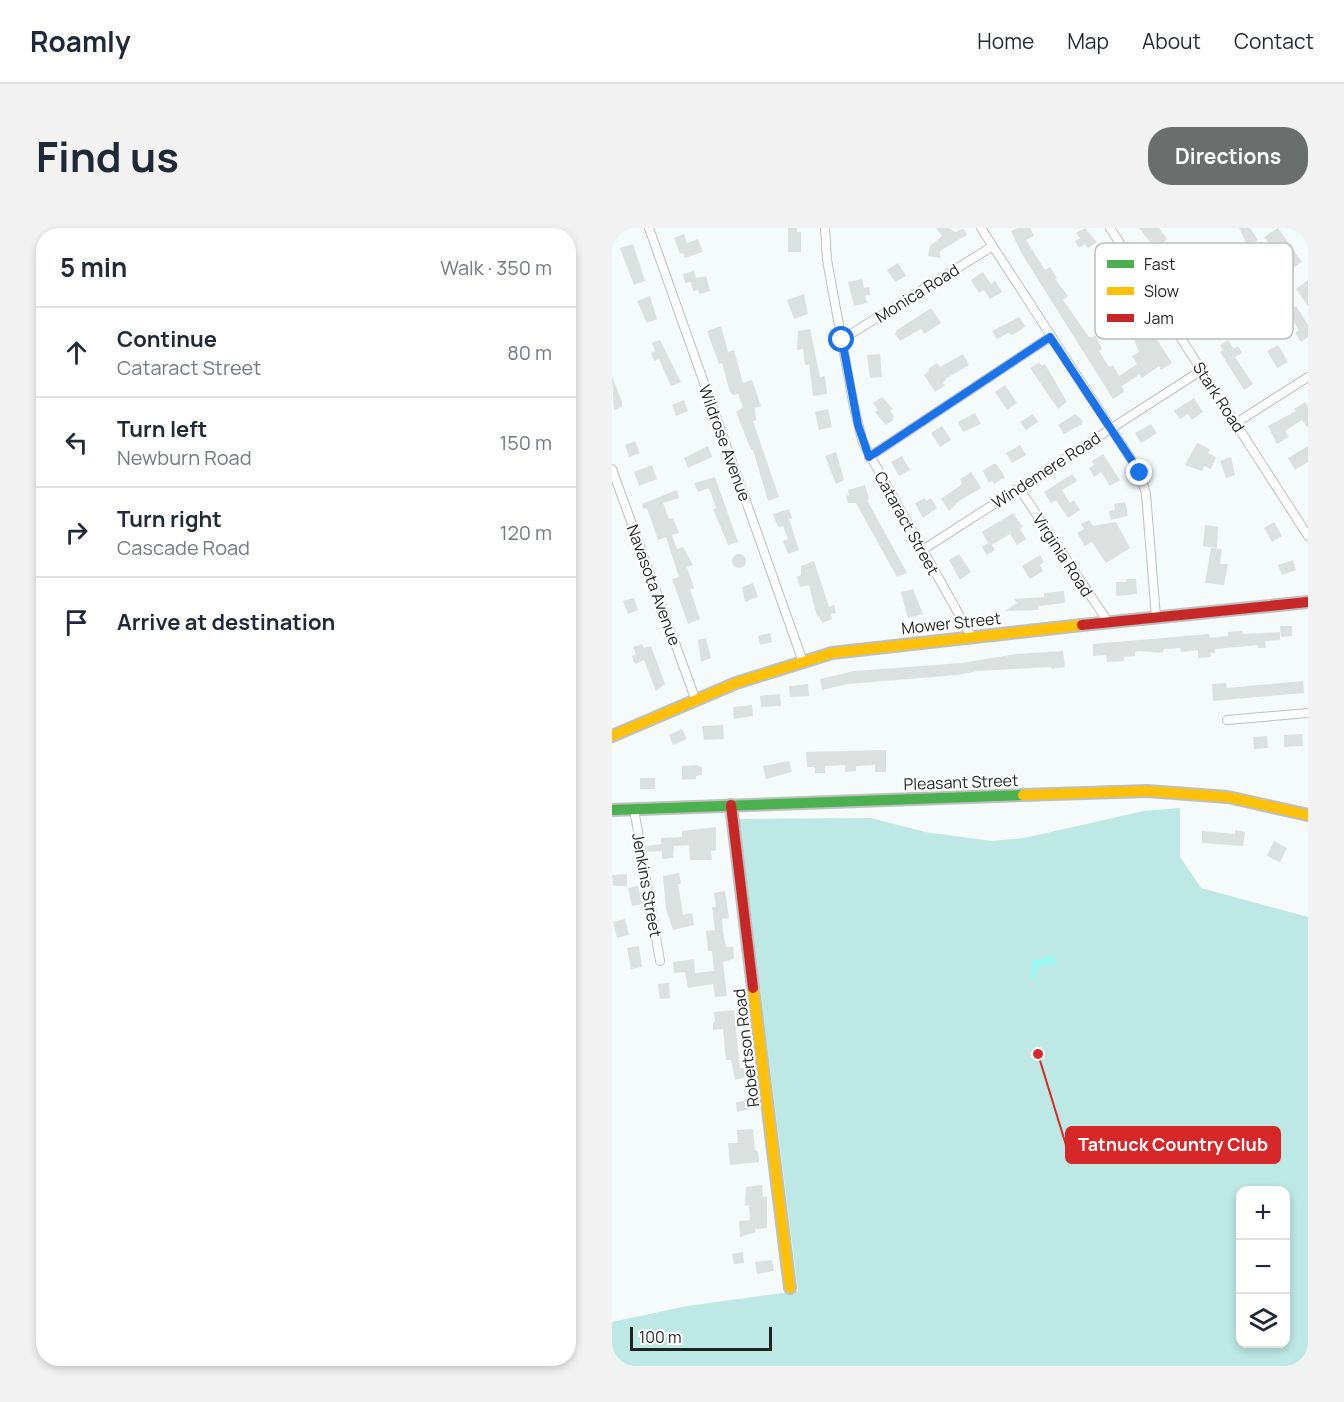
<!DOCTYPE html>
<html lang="en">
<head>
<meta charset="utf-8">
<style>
	:root { --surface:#fff; --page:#f2f2f3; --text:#1f2937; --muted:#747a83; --line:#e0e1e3; --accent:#6a6f6e }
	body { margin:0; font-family:Manrope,sans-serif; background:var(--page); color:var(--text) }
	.controls { position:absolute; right:18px; bottom:18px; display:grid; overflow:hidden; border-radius:12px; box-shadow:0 3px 9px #0003 }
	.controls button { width:54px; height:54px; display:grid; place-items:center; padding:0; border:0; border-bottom:2px solid var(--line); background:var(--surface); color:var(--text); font:30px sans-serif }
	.scale { position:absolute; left:18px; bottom:15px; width:142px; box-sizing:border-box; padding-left:6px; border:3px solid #1f2322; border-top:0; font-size:16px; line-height:21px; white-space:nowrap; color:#1f2322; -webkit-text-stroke:4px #fff; paint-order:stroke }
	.stop { position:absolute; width:18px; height:18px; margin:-14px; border:4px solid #1a73e8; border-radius:50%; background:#fff }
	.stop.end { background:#1a73e8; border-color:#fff; box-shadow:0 2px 6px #0008 }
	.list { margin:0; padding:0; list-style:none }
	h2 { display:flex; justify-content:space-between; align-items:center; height:78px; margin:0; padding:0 24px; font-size:26px }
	h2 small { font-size:20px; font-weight:400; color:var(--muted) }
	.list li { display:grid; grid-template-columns:39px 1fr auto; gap:18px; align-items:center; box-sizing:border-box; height:90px; padding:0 24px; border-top:2px solid var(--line) }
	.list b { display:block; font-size:22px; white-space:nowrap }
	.list p { margin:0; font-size:20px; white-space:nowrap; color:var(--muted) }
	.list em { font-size:20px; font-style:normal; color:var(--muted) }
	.icon { flex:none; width:33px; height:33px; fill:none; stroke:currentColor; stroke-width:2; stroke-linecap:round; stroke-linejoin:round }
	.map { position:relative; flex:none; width:696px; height:1138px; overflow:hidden; border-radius:24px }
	header { display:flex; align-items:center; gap:36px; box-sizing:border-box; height:84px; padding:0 30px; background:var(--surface); border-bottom:2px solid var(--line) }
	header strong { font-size:28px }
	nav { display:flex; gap:33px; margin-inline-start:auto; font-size:21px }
	.intro { display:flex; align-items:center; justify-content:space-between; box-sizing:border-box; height:144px; padding:0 36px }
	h1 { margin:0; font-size:42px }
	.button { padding:15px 27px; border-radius:24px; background:var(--accent); color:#fff; font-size:21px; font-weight:700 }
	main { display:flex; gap:36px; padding:0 36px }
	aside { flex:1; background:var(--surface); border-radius:24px; box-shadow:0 3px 9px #0003 }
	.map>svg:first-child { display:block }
	.green { fill:#bde8e3; fill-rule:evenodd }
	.water { fill:#99f8ef }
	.building { fill:#dce1e0 }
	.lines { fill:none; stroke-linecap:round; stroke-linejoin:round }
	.street-casing { stroke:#bcc1c0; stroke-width:10 }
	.fast-casing { stroke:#bcc1c0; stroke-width:14 }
	.slow-casing { stroke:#bcc1c0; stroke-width:14 }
	.jam-casing { stroke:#bcc1c0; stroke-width:14 }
	.street { stroke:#fefefe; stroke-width:8 }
	.fast { stroke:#4caf50; stroke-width:10 }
	.slow { stroke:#ffc107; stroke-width:10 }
	.jam { stroke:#c62828; stroke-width:10 }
	.route { stroke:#1a73e8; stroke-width:8 }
	.labels { text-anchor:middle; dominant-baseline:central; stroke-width:4.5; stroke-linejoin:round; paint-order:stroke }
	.street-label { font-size:16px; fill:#1f2322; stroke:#fff }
	.key { fill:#fff; stroke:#bcbdbd; stroke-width:1.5 }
	.key-label { font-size:16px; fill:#1f2322 }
	.leader { fill:none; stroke:#d62828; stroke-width:2 }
	.callout-dot { fill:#d62828; stroke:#fff; stroke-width:2 }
	.callout { fill:#d62828; stroke:#d62828; stroke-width:2 }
	.callout-label { font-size:18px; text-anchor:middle; font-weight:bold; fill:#fff }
</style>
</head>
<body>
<header>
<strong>Roamly</strong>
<nav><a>Home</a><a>Map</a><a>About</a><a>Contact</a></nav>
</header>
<div class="intro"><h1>Find us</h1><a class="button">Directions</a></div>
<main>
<aside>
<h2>5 min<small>Walk · 350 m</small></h2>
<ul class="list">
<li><svg class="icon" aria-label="ahead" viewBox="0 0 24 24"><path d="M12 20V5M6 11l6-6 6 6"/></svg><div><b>Continue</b><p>Cataract Street</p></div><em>80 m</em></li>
<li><svg class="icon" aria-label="left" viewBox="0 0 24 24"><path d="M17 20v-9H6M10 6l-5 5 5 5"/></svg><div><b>Turn left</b><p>Newburn Road</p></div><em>150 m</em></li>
<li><svg class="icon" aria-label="right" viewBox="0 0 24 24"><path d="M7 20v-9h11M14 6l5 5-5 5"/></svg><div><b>Turn right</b><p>Cascade Road</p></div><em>120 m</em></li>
<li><svg class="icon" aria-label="arrive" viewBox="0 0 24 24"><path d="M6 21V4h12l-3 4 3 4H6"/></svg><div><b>Arrive at destination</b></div></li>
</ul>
</aside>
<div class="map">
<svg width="696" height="1138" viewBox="0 0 696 1138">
	<rect width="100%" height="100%" fill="#f5fbfa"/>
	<!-- green -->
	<path class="green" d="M568 580V629L589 660 696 689V1138H0V1094L75 1078 186 1063 127 591 259 590 313 604 380 613 412 610 532 583ZM628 962H674V1116H628Z"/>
	<!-- water -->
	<path class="water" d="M438 728 444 730 443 737H427L423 751 419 752 420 733Z"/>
	<!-- building -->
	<path class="building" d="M176 0H185V4H189V24H176Z
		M324 0H336L344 4 351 0 355 7 328 23V30L316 28 318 18 330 8Z
		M406 0H418L422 8 414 12 433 42 438 39 445 50 443 51 456 68 451 72 477 109 484 108 490 121 487 123 497 139 501 137 507 148 525 136 520 128 527 124 521 109 537 99 560 135 549 142 547 138 530 150 527 147 510 158 512 164 501 171 410 26 399 3Z
		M473 0 485 14 476 20 473 16 467 20 463 13 468 10 464 5Z
		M527 0H547L555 11 550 15 558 29 562 27 575 53 579 57 589 50 593 57 582 63 589 74 579 80 563 51 560 52 547 31 550 29Z
		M627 0H638L646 12 636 19Z
		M666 0 690 34 673 46 667 37 670 30 652 9Z
		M72 6 75 15 86 11 91 24 73 30 71 25 68 26 62 10Z
		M21 16 33 53 22 57 8 20Z
		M286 35 294 48 283 54 275 42Z
		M82 43 84 50 94 48 98 63 87 66 86 62 81 63 79 54 73 55 71 46Z
		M371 44 379 56 383 53 390 64 378 71 372 62 367 65 359 52Z
		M250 51 252 60 257 59 258 67 253 68 255 75 242 78 236 54Z
		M696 52V78L684 61Z
		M192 66 196 86 182 91 175 72Z
		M38 68 45 91 35 95 25 73Z
		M684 78 696 97V109L689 114 683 105 687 102 675 84Z
		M319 80 329 95 312 106 309 101 288 113 283 106 285 102Z
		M407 89 413 98 409 102 400 107 396 105 385 111 380 103Z
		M109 98 116 124 122 122 131 155 140 152 149 178 143 180 144 192 141 193 167 269 156 273 141 222H139L124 184 131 179 126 166 121 167 118 164 110 135 107 136 95 103Z
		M198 101 208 149 213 148 215 166 201 168 197 136 193 137 191 121 185 122 186 103Z
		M48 112 69 154 59 158 47 131 42 133 39 125 43 123 40 115Z
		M616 112 622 121 626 118 630 125 623 129 641 156 632 162 608 124 611 122 608 117Z
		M666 117 676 134 665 140 655 123Z
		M268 126 270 149 258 150 255 127Z
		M351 126 357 137 335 150 331 155 333 157 323 164 312 147 317 143 316 141 325 135 328 139Z
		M427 134 430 138 433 136 455 174 446 181 418 140Z
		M0 148 10 174V179L2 182Z
		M393 157 405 175 395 182 383 164Z
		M270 169 281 181 278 183 282 188 281 192 274 197 263 184 266 182 261 175Z
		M582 170 591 184 580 192 576 186 568 191 562 183Z
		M72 172 76 183 64 188 60 177Z
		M693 174 696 178V200L690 192 673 203 677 209 665 216 656 198 684 183 682 181Z
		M216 181 220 199 207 202 203 184Z
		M363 185 369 196 351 204 346 194Z
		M421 186 426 194 414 202 408 194Z
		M463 186 471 193 470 196 452 206 446 197Z
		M539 196 545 205 529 215 523 205Z
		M330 198 339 212 328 219 319 205Z
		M23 213 28 225 17 229 13 217Z
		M585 215 598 221 596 225 604 229 599 241 592 238 590 243 573 237Z
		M408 217 414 227 400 235 394 225Z
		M96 218 100 229 76 240 72 230Z
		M696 218V234L683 242 676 230Z
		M224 224 232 252 224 256 213 228Z
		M491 226 508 252 498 258 489 244 482 249 477 240 482 237 480 233Z
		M290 228 298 242 287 248 279 234Z
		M619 229 623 247 614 250 608 233Z
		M381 236H384L393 249 382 256 380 253 377 255 371 243Z
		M40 237 45 251 27 258 22 244Z
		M359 244 369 260 347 273 337 283 329 271 350 256 348 251Z
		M460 246 465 253 450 262 458 275 462 272 468 282 456 290 444 272 439 275 432 264Z
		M103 249 126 314 116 317 101 281 104 280 99 265 96 260 86 264 82 255Z
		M253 257 257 271 255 272 295 345 285 349 244 275H236L234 268 237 267 236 262Z
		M65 262 67 270 51 275 57 291 61 290 67 305 60 307 65 321 71 319 81 337 75 339 82 360 78 361 88 391 76 396 60 351 67 349 54 309 46 312 35 280 31 281 30 276Z
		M313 270 314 273 319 270 325 280 311 290 303 275Z
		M513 274 516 288 499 292 497 283 503 282 502 276Z
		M177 281 180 290 177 291 187 322 176 326 171 313 176 311 171 298 166 299 161 286Z
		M401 285 411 299 408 301 414 311 405 317 398 306 380 317 383 322 375 327 370 319 376 315 370 304Z
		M477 292 481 298 504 294 518 320 494 335 480 314 473 318 465 305 472 301 469 296Z
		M662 294 670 308 660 314 652 300Z
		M593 297 606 299 605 320 591 318Z
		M599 320 610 321 608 336H616L612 357 593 355Z
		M120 333a7 7 0 1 1 14 0a7 7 0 1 1-14 0Z
		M347 326 359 344 348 352 337 332Z
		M428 327 432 334 428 337 431 343 418 351 410 338Z
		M681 332 684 342 670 347 666 337Z
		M202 333 217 379 222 377 224 385 219 386 220 391 210 395 207 388 205 389 197 357 188 359 185 349 189 347V338Z
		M514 351H524L525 366 504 368V354H515Z
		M141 355 146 369 133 374 130 359Z
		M301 361 311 386 296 390 289 364Z
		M452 363 453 375 426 378V382L393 383 405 375 402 371 432 369V365Z
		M22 370 26 382 16 386 11 373Z
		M668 398H680V408L669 409Z
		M630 403 631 406 668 404V412L653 413 654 420H646V417L603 421V425H598L599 429 586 430V422L569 424 568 420 552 421 550 425 527 423 523 424V428L512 429V433L495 434 494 427 481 428V416L597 406 598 410 616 408V404Z
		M158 405 160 414 148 417 146 408Z
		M94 410 99 430 89 434 86 412Z
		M30 416 32 420 39 418 53 456 44 463 32 432 23 436 20 428 24 427 21 419Z
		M451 423 453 439 440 441 439 439 366 443 345 447 236 456 210 462 208 451 242 443 349 435 404 426Z
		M691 453 692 465 601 473 600 456 614 455 615 460Z
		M196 456 197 468 178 469 177 458Z
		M168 466 169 478 149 479 148 468Z
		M140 477 141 488 122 491 121 479Z
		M111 497 112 511 92 512 90 498Z
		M70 501 75 511 61 517 57 507Z
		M690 506 691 518 672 519V507Z
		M655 508 656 520 642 521 641 509Z
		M274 522V544H263V537L244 538V543L233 544V537L213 538V545H203V539H195L194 524Z
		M177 533 180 544 154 551 151 538Z
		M84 537 90 539V547L84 548V551L70 552V538Z
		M28 550H43V561H28Z
		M104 599V622L99 623 100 632H78L77 617 62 618 61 630 50 631V623L36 624 34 618 49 616V610L70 609V603Z
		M623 602 633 604 631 618 590 615V603L623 606Z
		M662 613 675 620 668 634 655 628Z
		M67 645 69 656H66L71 687 80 685 82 697 61 702 54 681 51 648Z
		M15 646V658H1L0 647Z
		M26 658 30 676 20 678 16 660Z
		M113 663 117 690 110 691 111 705 114 719H121L122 731 111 734 115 768 103 769 101 756 76 760 73 744 62 745 61 734 82 731 83 745 102 743 100 723H96L94 703 103 702 100 679H104L102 665Z
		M13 691 17 707 5 710 1 694Z
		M27 718 30 739 19 741 15 720Z
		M57 755 58 770 48 771 46 756Z
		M122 782 128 840 144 841V847L123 852 119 832H114L111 801 101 802V794H103L102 784Z
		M140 872 142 880 125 884 124 874Z
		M141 901 143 922 146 924 147 934 118 937 116 915H126L125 902Z
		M150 957 151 969 155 968V1000L143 1001 144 1004 128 1009 127 993 138 992 137 977 133 978 134 959Z
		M131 1024 132 1035 122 1036 120 1026Z
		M160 1032 162 1043 145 1046 143 1034Z"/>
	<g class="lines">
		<defs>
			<path id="street" d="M37 0 190 431
				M213 0 215 32 242 179 251 215 359 408
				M369 0 528 245 534 266 544 389
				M498 0 696 308
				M229 112 381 18
				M624 195 696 149
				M257 229 438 109
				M0 241 84 473
				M407 260 496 394
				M309 323 590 142
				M615 492 696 485
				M22 581 48 733"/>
			<path id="fast" d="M0 582 411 567"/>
			<path id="slow" d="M0 508 124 455 220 425 470 397
				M411 567 535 563 616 569 696 587
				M141 760 178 1060"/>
			<path id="jam" d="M470 397 696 374
				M119 577 141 760"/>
		</defs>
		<!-- street casing -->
		<use href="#street" class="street-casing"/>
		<!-- fast casing -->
		<use href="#fast" class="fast-casing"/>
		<!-- slow casing -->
		<use href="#slow" class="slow-casing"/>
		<!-- jam casing -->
		<use href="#jam" class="jam-casing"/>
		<!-- street -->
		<use href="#street" class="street"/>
		<!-- fast -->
		<use href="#fast" class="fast"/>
		<!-- slow -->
		<use href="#slow" class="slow"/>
		<!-- jam -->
		<use href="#jam" class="jam"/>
	</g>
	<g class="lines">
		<!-- route -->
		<path class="route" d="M230 112 246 197 257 229 438 109 528 245"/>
	</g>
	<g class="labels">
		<!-- street labels -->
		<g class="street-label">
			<text transform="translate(305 65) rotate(-32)">Monica Road</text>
			<text transform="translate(607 169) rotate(57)">Stark Road</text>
			<text transform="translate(113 215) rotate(70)">Wildrose Avenue</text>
			<text transform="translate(434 242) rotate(-33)">Windemere Road</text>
			<text transform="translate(295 295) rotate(61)">Cataract Street</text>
			<text transform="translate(451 327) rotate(57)">Virginia Road</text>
			<text transform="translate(42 357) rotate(70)">Navasota Avenue</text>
			<text transform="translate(339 395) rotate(-6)">Mower Street</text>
			<text transform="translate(349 554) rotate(-2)">Pleasant Street</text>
			<text transform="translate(35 657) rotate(80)">Jenkins Street</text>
			<text transform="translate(134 820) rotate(-97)">Robertson Road</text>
		</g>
	</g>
	<!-- legend -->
	<rect x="483" y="15" width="198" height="96" rx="9" class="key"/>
	<rect x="495" y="32" width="27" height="8" fill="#4caf50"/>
	<rect x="495" y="59" width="27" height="8" fill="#ffc107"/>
	<rect x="495" y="86" width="27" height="8" fill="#c62828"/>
	<g class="key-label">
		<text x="532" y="42">Fast</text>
		<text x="532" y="69">Slow</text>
		<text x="532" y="96">Jam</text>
	</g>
	<!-- callouts -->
	<path class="leader" d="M426 826L454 917"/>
	<circle class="callout-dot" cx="426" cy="826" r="6"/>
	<rect class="callout" x="454" y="899" width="214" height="36" rx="6"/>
	<g class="callout-label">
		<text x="561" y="923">Tatnuck Country Club</text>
	</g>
</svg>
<div class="controls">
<button>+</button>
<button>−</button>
<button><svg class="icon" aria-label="layers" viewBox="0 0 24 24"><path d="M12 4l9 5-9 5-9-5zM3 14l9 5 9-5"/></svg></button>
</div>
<div class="scale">100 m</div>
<div class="stop" style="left:230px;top:112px"></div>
<div class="stop end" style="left:528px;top:245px"></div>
</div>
</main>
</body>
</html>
